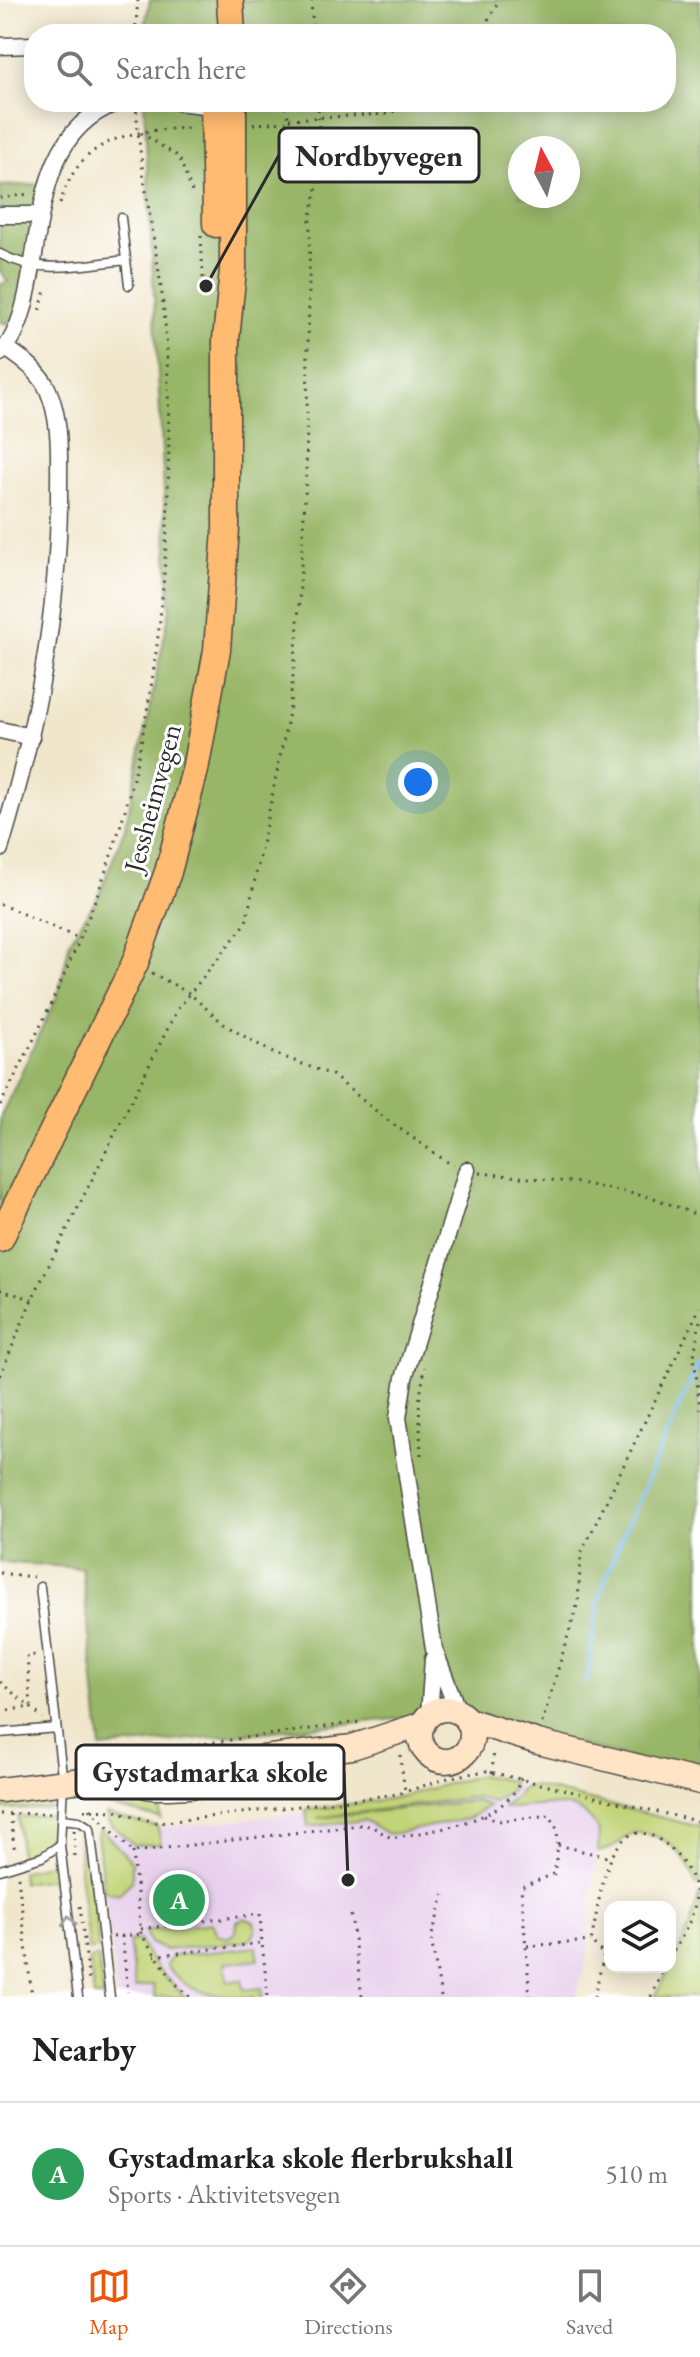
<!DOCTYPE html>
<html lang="en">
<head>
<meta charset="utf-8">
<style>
	:root { --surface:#fff; --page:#f6f6f6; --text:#222; --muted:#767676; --line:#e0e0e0; --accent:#ea580c }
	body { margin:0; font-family:"EB Garamond",serif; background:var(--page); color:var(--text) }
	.controls { position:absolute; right:24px; bottom:24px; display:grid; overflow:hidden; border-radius:16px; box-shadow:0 4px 20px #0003 }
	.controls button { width:72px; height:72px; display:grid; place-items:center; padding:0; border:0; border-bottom:2px solid var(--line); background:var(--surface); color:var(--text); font:40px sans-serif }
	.compass { position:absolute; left:508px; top:136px; width:72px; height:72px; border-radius:50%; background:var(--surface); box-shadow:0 4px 20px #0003; rotate:353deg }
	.you { position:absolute; left:418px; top:782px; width:28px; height:28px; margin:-20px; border:6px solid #fff; border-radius:50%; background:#1a73e8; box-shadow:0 0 0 12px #1a73e833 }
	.badge { display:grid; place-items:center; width:52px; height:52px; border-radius:50%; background:var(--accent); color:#fff; font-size:26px; font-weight:700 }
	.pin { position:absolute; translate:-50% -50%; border:4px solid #fff; box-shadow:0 2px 8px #0006 }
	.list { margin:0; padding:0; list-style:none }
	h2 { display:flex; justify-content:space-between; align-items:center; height:104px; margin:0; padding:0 32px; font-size:34px }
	h2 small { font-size:26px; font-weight:400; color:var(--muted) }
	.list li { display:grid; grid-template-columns:52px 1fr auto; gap:24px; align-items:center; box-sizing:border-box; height:144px; padding:0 32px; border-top:2px solid var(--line) }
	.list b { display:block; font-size:30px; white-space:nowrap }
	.list p { margin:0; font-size:26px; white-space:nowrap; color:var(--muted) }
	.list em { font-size:26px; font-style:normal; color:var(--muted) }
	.icon { flex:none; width:44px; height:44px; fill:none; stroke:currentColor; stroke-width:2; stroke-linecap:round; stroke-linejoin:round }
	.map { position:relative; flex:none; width:700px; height:1997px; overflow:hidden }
	.search { position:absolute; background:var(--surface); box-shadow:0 4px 20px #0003; left:24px; right:24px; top:24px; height:88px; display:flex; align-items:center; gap:20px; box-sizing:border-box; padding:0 28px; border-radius:32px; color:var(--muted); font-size:30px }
	.sheet { height:248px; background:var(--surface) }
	nav { display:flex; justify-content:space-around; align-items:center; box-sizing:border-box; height:112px; border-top:2px solid var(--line); background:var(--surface); font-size:22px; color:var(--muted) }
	nav a { display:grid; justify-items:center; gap:4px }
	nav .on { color:var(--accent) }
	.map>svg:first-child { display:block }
	.built { fill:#e9d1ed }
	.green { fill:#c1d477; stroke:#768051; stroke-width:2 }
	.forest { fill:#98b668; stroke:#62704a; stroke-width:2; fill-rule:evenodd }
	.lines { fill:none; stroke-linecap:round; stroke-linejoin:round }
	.stream { stroke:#76b9ec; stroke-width:4 }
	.lane-casing { stroke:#494743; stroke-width:11 }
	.street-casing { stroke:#494743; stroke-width:19 }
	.secondary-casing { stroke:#494743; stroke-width:27 }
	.primary-casing { stroke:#494743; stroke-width:29 }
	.path { stroke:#494743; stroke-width:3; stroke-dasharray:2 6; stroke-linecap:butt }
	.lane { stroke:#fff; stroke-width:8 }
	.street { stroke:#fff; stroke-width:16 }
	.secondary { stroke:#ffe4c6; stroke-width:24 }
	.primary { stroke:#febb71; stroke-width:26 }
	.oneway { stroke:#a0a0a0 }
	.labels { text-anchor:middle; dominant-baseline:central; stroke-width:6; stroke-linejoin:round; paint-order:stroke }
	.street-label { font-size:28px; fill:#2b2b2b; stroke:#fff }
	.leader { fill:none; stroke:#2b2b2b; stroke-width:3 }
	.callout-dot { fill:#2b2b2b; stroke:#fff; stroke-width:3 }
	.callout { fill:#fff; stroke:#2b2b2b; stroke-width:3 }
	.callout-label { font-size:30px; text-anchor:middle; font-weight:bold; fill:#2b2b2b }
</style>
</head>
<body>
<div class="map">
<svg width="700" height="1997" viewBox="0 0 700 1997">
	<rect width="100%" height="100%" fill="#fff"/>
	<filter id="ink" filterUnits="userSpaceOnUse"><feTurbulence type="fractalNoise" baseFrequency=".0125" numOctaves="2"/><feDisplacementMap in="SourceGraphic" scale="16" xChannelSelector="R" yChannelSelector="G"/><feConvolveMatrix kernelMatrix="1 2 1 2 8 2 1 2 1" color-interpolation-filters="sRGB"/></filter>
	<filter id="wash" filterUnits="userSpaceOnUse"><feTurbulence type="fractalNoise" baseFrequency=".006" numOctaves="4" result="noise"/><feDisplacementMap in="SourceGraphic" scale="32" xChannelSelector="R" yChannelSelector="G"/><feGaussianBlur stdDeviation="1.8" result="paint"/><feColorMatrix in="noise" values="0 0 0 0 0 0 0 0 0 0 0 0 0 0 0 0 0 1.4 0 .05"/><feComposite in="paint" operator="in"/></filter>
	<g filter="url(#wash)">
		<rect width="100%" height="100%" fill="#f0e6cb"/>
		<!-- built -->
		<path class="built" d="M481 1778 541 1791 599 1823 588 1925 589 1949 576 1997H117L99 1834 402 1803Z"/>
		<!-- green -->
		<path class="green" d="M480 1775 512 1781 513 1788 494 1802 476 1797 317 1818 476 1801 489 1806 466 1819 397 1833 388 1834 364 1820 308 1827 306 1810 395 1798Z
			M533 1786 700 1827V1885H696C687 1855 666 1831 633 1833L609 1849 598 1852 599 1832C579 1790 536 1810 503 1808L525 1787Z
			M103 1788 159 1806 161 1819 104 1804Z
			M33 1798 51 1808 0 1809V1801Z
			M106 1814 158 1827 161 1844 134 1845 107 1821Z
			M55 1815C60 1842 42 1850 20 1857L18 1817Z
			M101 1829 132 1862V1881L119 1894 104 1891 97 1833Z
			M80 1832 86 1834 98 1940V1948L89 1951 79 1871Z
			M55 1862 61 1878 22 1883 21 1872Z
			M700 1892V1997H655L688 1931Z
			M245 1918 254 1922 256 1930 249 1941 165 1950 150 1943 145 1931 212 1923 217 1934 227 1938 236 1932 237 1922Z
			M139 1940 154 1965 185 1997H155L153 1985 135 1988 129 1941Z
			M256 1947 259 1959 225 1963 228 1981 242 1980 244 1990 262 1988 263 1997C224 1997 186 1997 166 1965L173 1956Z
			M98 1957 104 1997H94L89 1959Z"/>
		<!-- forest -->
		<path class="forest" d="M150 0H700V1776L456 1713 101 1748 82 1568 0 1562V1118L59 992 70 940 98 897 125 828 170 609 144 102H666V34H143ZM520 148H568V196H520Z
			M46 184 34 292 9 324 0 322V285L8 281 0 271V186Z"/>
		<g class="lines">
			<!-- stream -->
			<path class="stream" d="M586 1683 599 1598 618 1546 700 1360"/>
		</g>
	</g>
	<g filter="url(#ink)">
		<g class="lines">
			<defs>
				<path id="lane" d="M121 218 129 285
					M0 254C40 275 82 265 126 260
					M40 1587 63 1783 60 1845 78 1997
					M0 1733 56 1728
					M127 1779C131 1787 137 1792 146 1794 166 1799 303 1785 320 1774 327 1770 329 1761 331 1753
					M62 1819 79 1821 90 1828 110 1997
					M0 1870 42 1857 60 1845"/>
				<path id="street" d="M0 46 34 45
					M178 102 204 105 219 102
					M0 215H40
					M0 353C12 343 19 324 23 310 44 237 32 133 118 102
					M0 730 31 737
					M0 849C36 730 60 611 59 486 59 453 61 420 48 390 40 371 22 359 6 348
					M458 1712 434 1649 398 1418 404 1378 467 1170
					M429 1716 433 1659"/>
				<path id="secondary" d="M420 1735a26 26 0 1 1 52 0a26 26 0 1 1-52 0Z
					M467 1720 538 1742 700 1782
					M0 1790 352 1747 423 1724"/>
				<path id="primary" d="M230 0 232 34
					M214 102 216 224
					M0 1239 135 963 168 872 195 770 217 650 226 529V339L233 270V102"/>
			</defs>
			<!-- lane casing -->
			<use href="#lane" class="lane-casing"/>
			<!-- street casing -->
			<use href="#street" class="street-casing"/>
			<!-- secondary casing -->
			<use href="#secondary" class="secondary-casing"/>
			<!-- primary casing -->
			<use href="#primary" class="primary-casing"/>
			<!-- path -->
			<path class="path" d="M311 0 313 34
				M135 34 138 0
				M480 34 499 0
				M289 119 388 114 414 102
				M253 124 286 122 289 119 283 102
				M141 133 179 157 194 197
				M0 198 29 194
				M60 204C79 136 132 130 193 128
				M201 236 204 297
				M40 310 45 290
				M0 904 80 939
				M152 973 189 993 225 1025 273 1053 332 1075 386 1119 453 1166
				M0 1105C50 1011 96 913 125 810 165 662 173 507 167 354 164 269 140 187 136 102
				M480 1173 580 1183 654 1198 700 1216
				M0 1290 32 1299
				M700 1321 694 1356 700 1409
				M0 1376 32 1299 177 1010 246 923 289 713 297 639 306 480 310 219 320 174 318 102
				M421 1455 419 1402 425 1367
				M0 1573 33 1577
				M0 1682 43 1718
				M0 1711 31 1707 27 1656 36 1655
				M542 1723 578 1602 581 1554 700 1307
				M158 1750 361 1722
				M400 1755 405 1791
				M492 1773 494 1750
				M90 1809 133 1852 360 1825 371 1826 391 1838C430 1831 508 1823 521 1778
				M84 1810 116 1811 158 1823 398 1794 451 1777 486 1771 700 1822
				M0 1814 52 1813
				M10 1814 15 1853
				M484 1816 498 1821 550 1815 557 1829 558 1845 554 1874 521 1887 530 1997
				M74 1830 75 1859
				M558 1845 611 1858
				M133 1852 141 1934 175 1983 190 1997
				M18 1877 32 1997
				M80 1906 89 1982
				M351 1915 362 1997
				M141 1929 260 1914 262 1943
				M122 1936 128 1992
				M113 1937 141 1934
				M527 1946 591 1941
				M154 1956 262 1943 268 1997
				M441 1997 431 1938 444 1895
				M594 1997 604 1955 591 1941C598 1912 601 1869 619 1845 644 1810 689 1861 695 1887 700 1909 681 1939 670 1957
				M651 1997 664 1967"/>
			<!-- lane -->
			<use href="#lane" class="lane"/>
			<!-- street -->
			<use href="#street" class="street"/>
			<!-- secondary -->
			<use href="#secondary" class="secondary"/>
			<!-- primary -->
			<use href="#primary" class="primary"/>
		</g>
		<!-- one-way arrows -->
		<defs><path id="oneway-chevron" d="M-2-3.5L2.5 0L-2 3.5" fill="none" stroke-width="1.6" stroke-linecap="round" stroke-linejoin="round" transform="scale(2)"/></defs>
		<use class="oneway" href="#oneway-chevron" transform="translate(69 1921) rotate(-96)"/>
	</g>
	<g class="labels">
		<!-- street labels -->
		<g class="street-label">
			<text transform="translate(152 798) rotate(-75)">Jessheimvegen</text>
		</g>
	</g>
	<!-- callouts -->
	<path class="leader" d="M206 286L279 155M348 1880L344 1772"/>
	<g class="callout-dot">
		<circle cx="206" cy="286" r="8"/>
		<circle cx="348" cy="1880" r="8"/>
	</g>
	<g class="callout">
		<rect x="279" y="128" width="200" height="54" rx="8"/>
		<rect x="76" y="1745" width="268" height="54" rx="8"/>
	</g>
	<g class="callout-label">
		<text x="379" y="166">Nordbyvegen</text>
		<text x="210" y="1782">Gystadmarka skole</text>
	</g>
</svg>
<div class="controls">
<button><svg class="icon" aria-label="layers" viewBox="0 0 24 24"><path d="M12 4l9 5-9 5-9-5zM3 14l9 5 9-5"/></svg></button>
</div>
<svg class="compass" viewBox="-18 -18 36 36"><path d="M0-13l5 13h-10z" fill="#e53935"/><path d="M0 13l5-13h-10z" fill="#767676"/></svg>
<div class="you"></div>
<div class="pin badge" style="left:179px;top:1900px;background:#2e9e5b">A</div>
<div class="search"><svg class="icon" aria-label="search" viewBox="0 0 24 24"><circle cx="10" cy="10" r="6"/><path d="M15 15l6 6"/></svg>Search here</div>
</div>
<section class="sheet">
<h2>Nearby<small></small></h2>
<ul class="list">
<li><span class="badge" style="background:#2e9e5b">A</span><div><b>Gystadmarka skole flerbrukshall</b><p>Sports · Aktivitetsvegen</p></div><em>510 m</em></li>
</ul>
</section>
<nav>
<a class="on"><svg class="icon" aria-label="map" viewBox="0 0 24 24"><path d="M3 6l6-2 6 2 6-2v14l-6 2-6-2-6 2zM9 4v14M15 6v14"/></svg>Map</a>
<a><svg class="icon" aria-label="directions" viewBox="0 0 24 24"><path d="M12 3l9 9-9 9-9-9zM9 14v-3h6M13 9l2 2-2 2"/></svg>Directions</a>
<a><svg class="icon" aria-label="saved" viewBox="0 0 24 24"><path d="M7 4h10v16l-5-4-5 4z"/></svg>Saved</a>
</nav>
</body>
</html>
